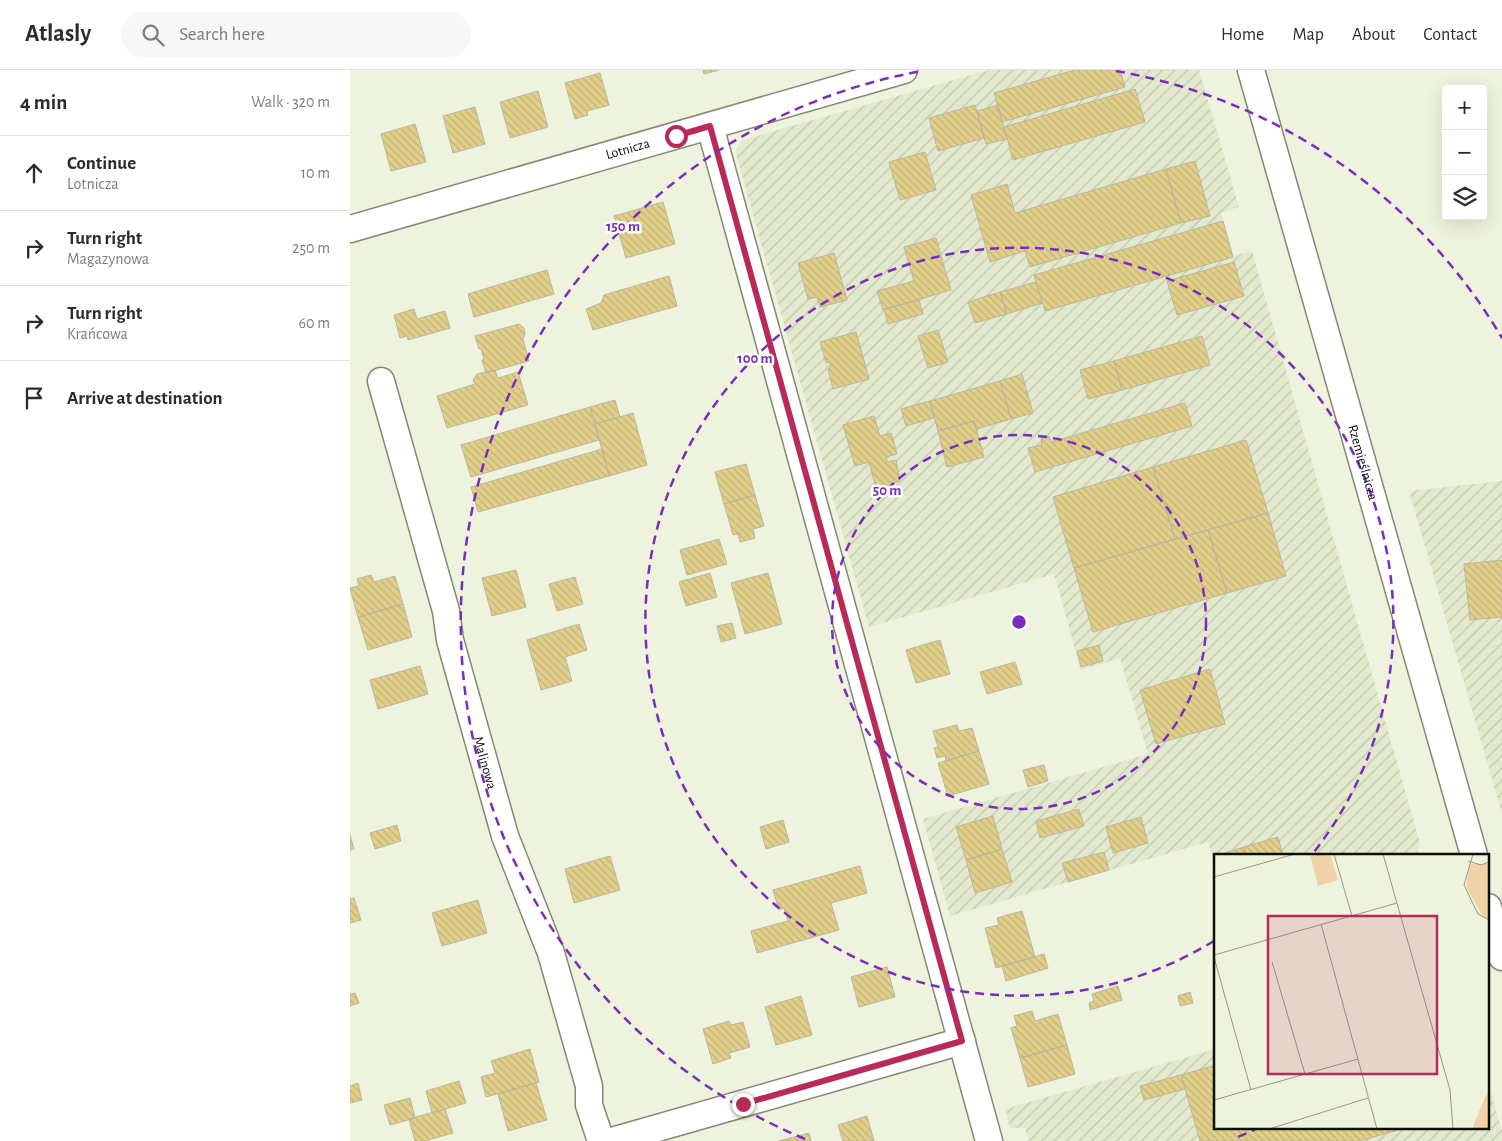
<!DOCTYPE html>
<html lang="en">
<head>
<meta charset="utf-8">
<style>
	:root { --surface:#fff; --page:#f7f7f7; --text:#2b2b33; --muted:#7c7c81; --line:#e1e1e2 }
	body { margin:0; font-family:"Alegreya Sans",sans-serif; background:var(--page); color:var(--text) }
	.controls { position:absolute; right:15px; top:15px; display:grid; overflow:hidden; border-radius:5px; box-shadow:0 5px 20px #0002 }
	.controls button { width:45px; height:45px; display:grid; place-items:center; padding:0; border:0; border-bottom:1px solid var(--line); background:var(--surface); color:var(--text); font:25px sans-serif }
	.stop { position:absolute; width:15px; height:15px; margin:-11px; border:4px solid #ba2a56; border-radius:50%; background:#fff }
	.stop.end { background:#ba2a56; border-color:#fff; box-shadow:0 1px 5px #0008 }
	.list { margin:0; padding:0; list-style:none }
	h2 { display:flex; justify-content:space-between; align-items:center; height:65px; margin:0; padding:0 20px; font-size:21px }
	h2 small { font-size:16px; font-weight:400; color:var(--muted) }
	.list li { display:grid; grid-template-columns:32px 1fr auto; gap:15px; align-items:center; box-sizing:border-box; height:75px; padding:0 20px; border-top:1px solid var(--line) }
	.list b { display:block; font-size:19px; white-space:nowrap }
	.list p { margin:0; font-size:16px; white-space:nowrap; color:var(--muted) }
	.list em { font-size:16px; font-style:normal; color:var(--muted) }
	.icon { flex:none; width:28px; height:28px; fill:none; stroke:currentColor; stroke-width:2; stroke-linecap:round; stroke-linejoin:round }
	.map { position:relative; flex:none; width:1152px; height:1071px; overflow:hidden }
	header { display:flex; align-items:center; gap:30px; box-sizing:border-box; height:70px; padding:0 25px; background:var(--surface); border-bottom:1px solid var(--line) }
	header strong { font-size:24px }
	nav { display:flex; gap:28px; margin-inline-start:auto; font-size:18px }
	.search { width:350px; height:45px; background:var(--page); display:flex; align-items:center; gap:12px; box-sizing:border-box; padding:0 18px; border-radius:28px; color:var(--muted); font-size:19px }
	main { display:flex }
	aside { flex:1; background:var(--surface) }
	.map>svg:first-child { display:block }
	.industrial { fill:url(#industrial-furrows) }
	.building { fill:url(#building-back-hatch); stroke:#bab5a1 }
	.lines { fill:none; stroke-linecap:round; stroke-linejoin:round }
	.street-casing { stroke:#848875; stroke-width:29 }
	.street { stroke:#fff; stroke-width:26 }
	.route { stroke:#ba2a56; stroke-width:6 }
	.ring { fill:none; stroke:#7b2cbf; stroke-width:2.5; stroke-dasharray:9 6 }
	.labels { text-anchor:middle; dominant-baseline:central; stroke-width:5; stroke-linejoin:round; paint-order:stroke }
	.street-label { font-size:14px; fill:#0e1008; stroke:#fcfff6 }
	.inset-road { fill:none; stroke:#949888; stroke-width:1 }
	.view { fill:#ba2a56; fill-opacity:0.15; stroke:#ba2a56; stroke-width:2.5 }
	.inset-edge { fill:none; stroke:#0e1008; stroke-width:2.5 }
	.centre { fill:#7b2cbf; stroke:#fcfff6; stroke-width:2.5 }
	.ring-label { font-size:15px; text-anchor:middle; font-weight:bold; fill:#7b2cbf; stroke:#fcfff6; stroke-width:5; stroke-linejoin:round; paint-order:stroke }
</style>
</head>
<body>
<header>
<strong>Atlasly</strong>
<div class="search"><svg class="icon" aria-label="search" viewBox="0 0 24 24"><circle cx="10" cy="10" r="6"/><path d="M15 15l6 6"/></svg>Search here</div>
<nav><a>Home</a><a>Map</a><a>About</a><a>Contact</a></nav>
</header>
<main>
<aside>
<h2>4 min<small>Walk · 320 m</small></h2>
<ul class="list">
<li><svg class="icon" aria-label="ahead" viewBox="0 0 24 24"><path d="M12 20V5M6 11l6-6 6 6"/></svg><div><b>Continue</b><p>Lotnicza</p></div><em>10 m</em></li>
<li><svg class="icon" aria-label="right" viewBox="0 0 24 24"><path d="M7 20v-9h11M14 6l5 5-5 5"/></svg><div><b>Turn right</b><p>Magazynowa</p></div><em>250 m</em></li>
<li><svg class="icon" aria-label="right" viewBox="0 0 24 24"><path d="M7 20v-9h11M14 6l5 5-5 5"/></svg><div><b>Turn right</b><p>Krańcowa</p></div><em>60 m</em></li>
<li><svg class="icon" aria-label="arrive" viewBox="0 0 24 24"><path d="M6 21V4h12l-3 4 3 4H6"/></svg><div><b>Arrive at destination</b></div></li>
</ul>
</aside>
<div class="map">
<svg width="1152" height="1071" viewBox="0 0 1152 1071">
	<defs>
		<pattern id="industrial-furrows" width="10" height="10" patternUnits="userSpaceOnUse" patternTransform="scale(1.25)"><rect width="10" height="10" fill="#e2e9cc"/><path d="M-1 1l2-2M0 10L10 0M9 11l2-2" fill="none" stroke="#c1c7ae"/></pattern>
		<pattern id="building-back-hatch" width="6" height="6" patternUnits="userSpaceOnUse" patternTransform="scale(1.25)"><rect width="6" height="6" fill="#e2d08a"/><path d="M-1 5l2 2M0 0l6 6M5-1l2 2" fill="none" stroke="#c1b276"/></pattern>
	</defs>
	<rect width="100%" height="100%" fill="#eef3dd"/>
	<!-- industrial -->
	<path class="industrial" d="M639 0H849L889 137 871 143 883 186 902 181 1069 770 1068 785H866V797L858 772 600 846 573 749 798 684 770 588 731 600 704 504 519 557 385 80 393 70Z
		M1152 411V744L1059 421Z
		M866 979V1057H1138V1013L1152 1061V1071H679L675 1058H660L655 1039Z"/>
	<!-- building -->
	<path class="building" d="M353 0H369L354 4Z
		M725 0H770L775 17 652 52 644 23Z
		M250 3 259 35 237 41 238 45 225 49 215 13Z
		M785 19 795 52 663 90 654 57Z
		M188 21 198 57 160 68 150 32Z
		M625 35 634 68 588 81 579 48Z
		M648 35 657 69 636 74 627 41Z
		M125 37 135 74 103 83 93 46Z
		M65 54 76 92 41 101 31 64Z
		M575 82 586 120 550 130 539 92Z
		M845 91 860 146 831 153 816 99Z
		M816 99 831 153 680 197 675 181 640 192 621 125 657 114 665 143Z
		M313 132 325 174 276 188 264 146Z
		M873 151 883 187 695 241 684 205Z
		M586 168 601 220 533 240 527 221 564 211 554 177Z
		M484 183 497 230 470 237 467 227 458 229 448 193Z
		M884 192 894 226 827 245 817 211Z
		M197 200 204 224 124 247 118 224Z
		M319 206 327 236 243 260 236 239 251 233 254 225Z
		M686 212 692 233 657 244 650 222Z
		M650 222 657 244 625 253 618 232Z
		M569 230 573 244 538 254 534 239Z
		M64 239 67 249 95 241 100 258 58 270 57 266 50 268 44 245Z
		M169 254 174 258 175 264 173 269 179 291 136 303 132 290 134 289 131 279H129L125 266Z
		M588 260 598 292 578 298 568 266Z
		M506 262 519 309 483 319 478 299 481 297 480 292 476 293 470 272Z
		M852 266 860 295 772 320 764 291Z
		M764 291 772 320 738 329 730 300Z
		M145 300 148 308 168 302 178 335 97 358 87 326 125 314 123 310 127 304Z
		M672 304 683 343 661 349 650 311Z
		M650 311 661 349 626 359 624 351 588 361 580 331Z
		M265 330 270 347 245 354 240 337Z
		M580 331 584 348 556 356 551 339Z
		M835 333 842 356 685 402 678 378 692 375 691 369 699 366 701 372Z
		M240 337 249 370 121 407 111 375Z
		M283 343 297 395 259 406 245 354Z
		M524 346 530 366 541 363 547 384 536 387 537 392 546 390 550 411 526 418 519 392 505 396 493 355Z
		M624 351 634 387 597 397 588 361Z
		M896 370 918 443 825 469 803 397Z
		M252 379 259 406 128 442 121 417Z
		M396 394 405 425 374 434 365 402Z
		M803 397 825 469 724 498 703 427Z
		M405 425 414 456 403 459 405 468 390 472 388 464 383 465 374 434Z
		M918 443 936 506 877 523 858 460Z
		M858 460 877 523 743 562 724 498Z
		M369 469 377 494 337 505 330 480Z
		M1152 490V547L1120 550 1114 494Z
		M166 500 176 537 142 546 132 508Z
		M360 503 367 527 336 536 329 512Z
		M418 503 432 554 395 564 381 513Z
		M21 505 24 512 45 506 53 534 8 547 0 518 9 516 7 509Z
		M225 507 233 534 207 541 199 514Z
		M53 534 62 567 18 580 8 547Z
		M382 553 386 568 371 572 367 556Z
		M229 554 237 580 215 587 222 611 191 620 177 570Z
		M590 570 600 604 566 613 556 580Z
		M749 575 753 591 731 597 727 581Z
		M665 592 672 614 637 624 630 602Z
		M70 596 78 624 28 639 20 610Z
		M860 599 875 654 806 674 790 620Z
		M607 655 609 661 622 658 629 681 596 691 595 686 587 688 584 678 588 677 583 661Z
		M629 681 639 714 598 726 588 693Z
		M694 695 698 711 678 717 673 700Z
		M729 739 734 756 690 768 686 751Z
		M643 746 652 779 616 790 606 757Z
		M791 747 798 773 763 783 756 757Z
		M433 750 439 772 416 779 410 757Z
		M47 755 51 771 25 779 20 763Z
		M0 765 4 779 0 780Z
		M928 767 933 785H896L894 777Z
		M894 777 896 785H875L874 783Z
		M652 779 662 812 625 823 616 790Z
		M754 782 759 800 718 812 712 793Z
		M260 786 270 820 224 833 215 799Z
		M510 796 517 823 481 833 489 860 407 883 401 861 438 851 434 838 429 840 423 820Z
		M4 828 11 850 0 853V829Z
		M128 830 137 863 92 876 82 843Z
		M672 841 685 887 646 898 635 858 649 855 647 848Z
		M694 884 698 898 656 911 652 896Z
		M537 897 545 927 509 937 501 907Z
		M768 916 772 930 740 940 739 933 744 931 742 924Z
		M840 922 843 933 830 936 828 926Z
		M5 923 9 933 0 936V924Z
		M451 926 462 965 426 975 415 937Z
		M682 941 685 951 708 944 717 975 670 988 661 958 667 956 664 946Z
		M379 951 381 955 393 952 400 977 379 983 381 988 363 994 353 959Z
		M717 975 725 1004 678 1017 670 988Z
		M180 979 189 1012 136 1027 131 1007 145 1003 141 991Z
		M866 995V1057H1058L1010 1071H850L831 1005Z
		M831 1005 835 1019 794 1030 790 1016Z
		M109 1011 116 1033 82 1043 76 1021Z
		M8 1013 12 1030 0 1033V1016Z
		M186 1013 197 1050 158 1061 148 1024Z
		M60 1028 65 1048 40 1055 34 1035Z
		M95 1039 103 1063 75 1071H65L59 1049Z
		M517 1046 524 1071H493L488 1055Z
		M459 1063 461 1071H429Z"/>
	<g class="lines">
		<defs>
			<g id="street">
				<path id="s1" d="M901 0 1124 785"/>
				<path d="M360 56 639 1071"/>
				<path id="s2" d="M0 159 554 0"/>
				<path id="s3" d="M31 311 96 541 100 570 155 766 201 883 239 1016V1035L251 1071"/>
				<path d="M1138 837 1152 887"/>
				<path d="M262 1071 612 971"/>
			</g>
		</defs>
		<!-- street casing -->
		<use href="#street" class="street-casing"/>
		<!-- street -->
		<use href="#street" class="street"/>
	</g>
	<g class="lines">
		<!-- route -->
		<path class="route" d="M326 66 360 56 612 971 393 1034"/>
	</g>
	<!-- distance rings -->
	<g class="ring">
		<circle cx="669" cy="552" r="187"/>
		<path d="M864 871A374 374 0 1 1 964 782"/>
		<path d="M910 1057A560 560 0 0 1 883 1069M455 1069A560 560 0 0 1 572 1M766 1A560 560 0 0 1 1152 268"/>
	</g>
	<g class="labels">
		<!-- street labels -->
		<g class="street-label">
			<text stroke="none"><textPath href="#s2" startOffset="289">Lotnicza</textPath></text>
			<text stroke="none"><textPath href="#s1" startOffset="408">Rzemieślnicza</textPath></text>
			<text stroke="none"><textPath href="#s3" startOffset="396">Malinowa</textPath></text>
		</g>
	</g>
	<!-- overview -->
	<g transform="translate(864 784)">
		<rect width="275" height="275" fill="#eef3dd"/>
		<path d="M96 0H116L124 26 104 32ZM256 10H275V65L268 61 252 33ZM275 239V275H258L271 243Z" fill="#f1d1a7"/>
		<path class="inset-road" d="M120 0 138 62M169 0 236 236 239 275M259 0 250 31 264 60 275 66M254 7 267 11 275 8M0 23 81 0M107 70 163 275M0 101 183 49M0 103 37 236M58 108 91 220M0 246 144 205M55 275 154 244"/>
		<path class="view" d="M54 62H223V220H54Z"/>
		<rect width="275" height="275" class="inset-edge"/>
	</g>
	<circle cx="669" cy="552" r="8" class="centre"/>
	<g class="ring-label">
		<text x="273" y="161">150 m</text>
		<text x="405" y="293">100 m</text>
		<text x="537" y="425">50 m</text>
	</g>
</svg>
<div class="controls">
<button>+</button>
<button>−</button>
<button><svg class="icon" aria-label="layers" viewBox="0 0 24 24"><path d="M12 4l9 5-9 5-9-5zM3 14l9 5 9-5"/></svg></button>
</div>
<div class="stop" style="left:326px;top:66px"></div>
<div class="stop end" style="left:393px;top:1034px"></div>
</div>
</main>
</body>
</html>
